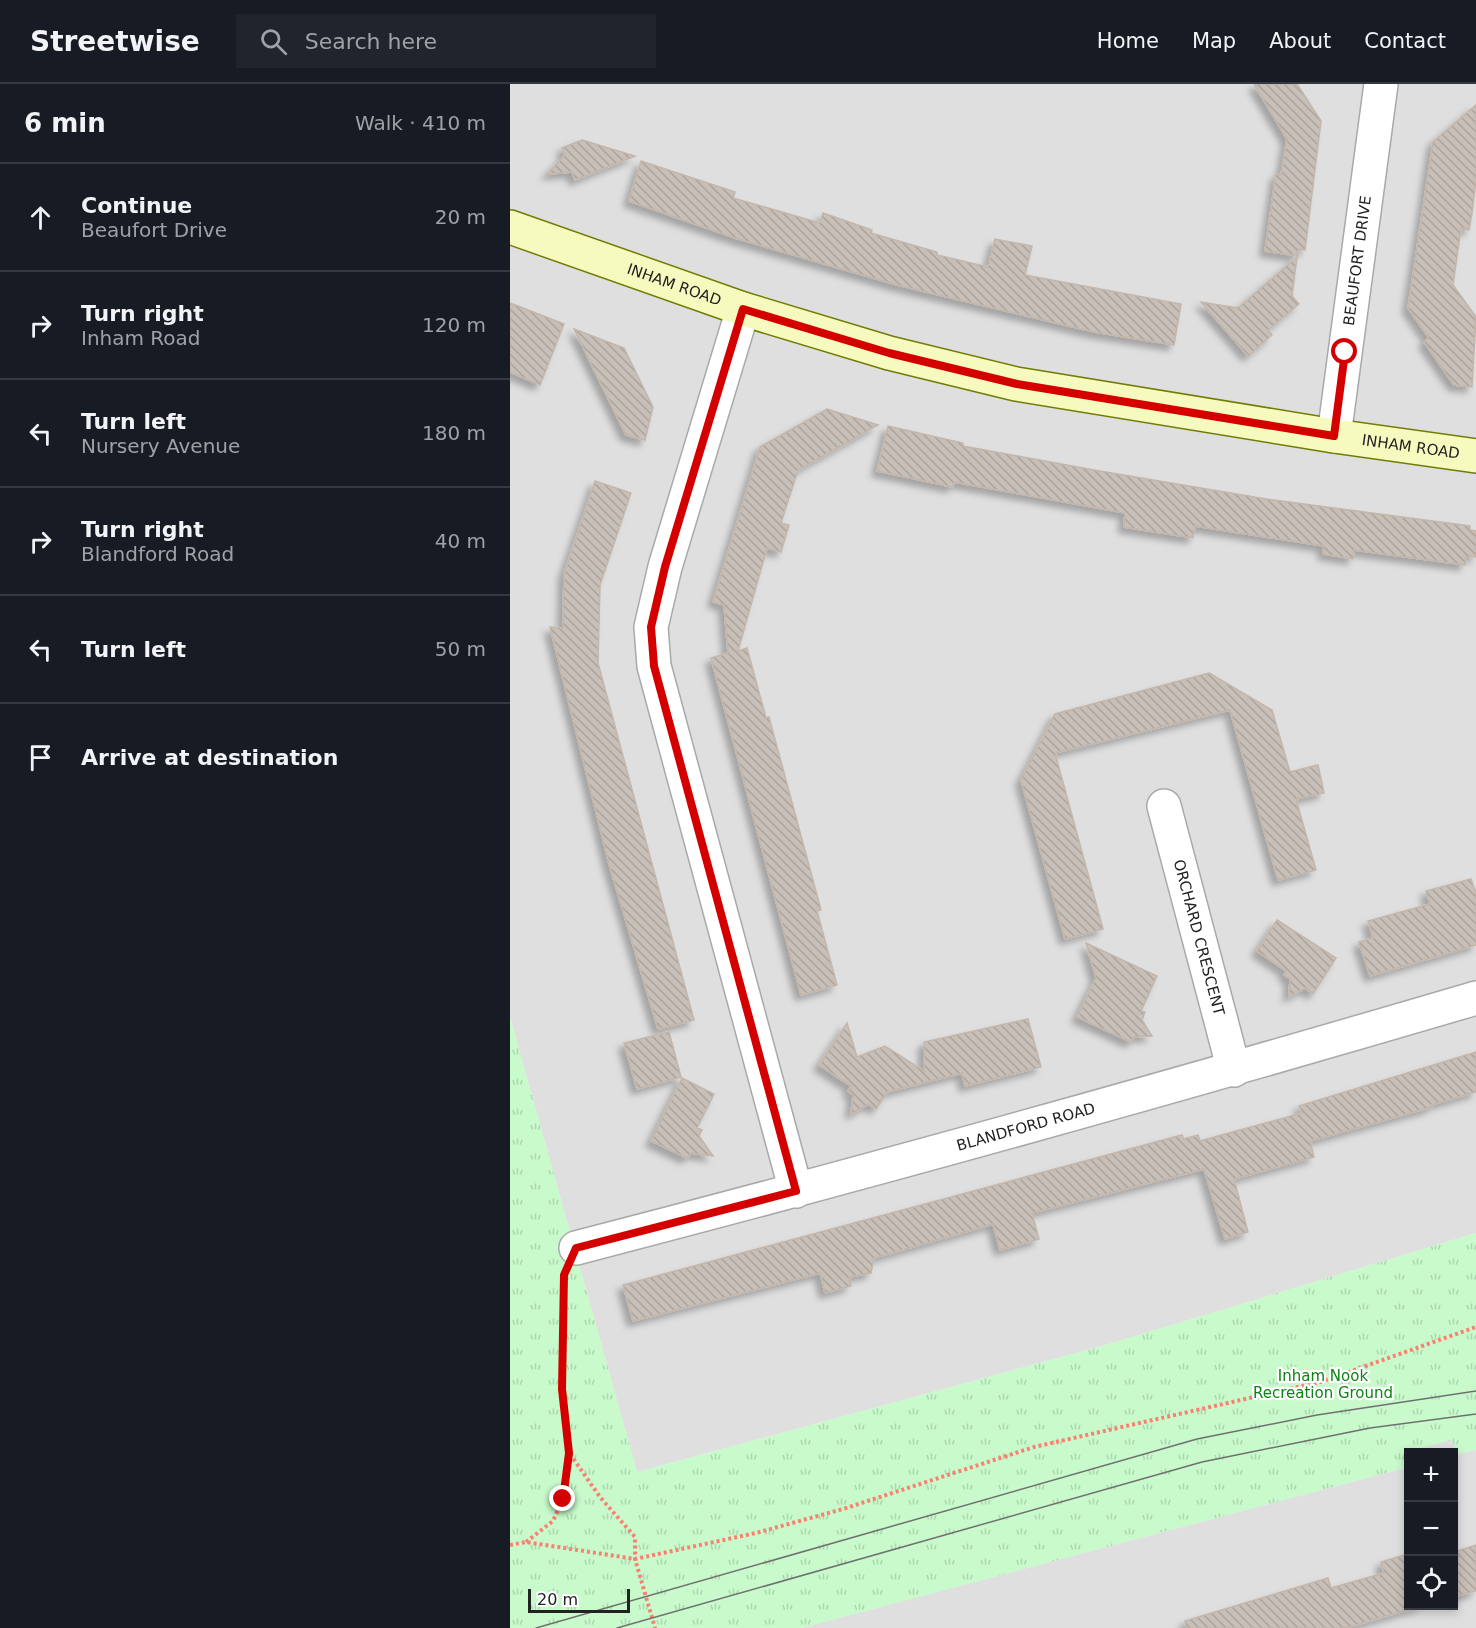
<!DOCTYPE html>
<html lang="en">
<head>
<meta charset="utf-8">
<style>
	:root { --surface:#171b24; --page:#20242c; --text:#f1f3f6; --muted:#9ea1a6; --line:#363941 }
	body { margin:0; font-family:"DejaVu Sans",sans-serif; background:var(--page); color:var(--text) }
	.controls { position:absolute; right:18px; bottom:18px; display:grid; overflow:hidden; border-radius:0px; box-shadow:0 3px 9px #0003 }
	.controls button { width:54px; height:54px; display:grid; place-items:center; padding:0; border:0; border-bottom:2px solid var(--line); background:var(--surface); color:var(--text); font:30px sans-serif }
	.scale { position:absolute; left:18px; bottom:15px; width:102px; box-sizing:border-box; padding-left:6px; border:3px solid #222; border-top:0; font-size:16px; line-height:21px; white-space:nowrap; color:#222; -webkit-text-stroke:4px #fff; paint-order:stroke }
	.stop { position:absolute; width:18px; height:18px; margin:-14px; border:4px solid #d40000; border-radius:50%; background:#fff }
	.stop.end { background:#d40000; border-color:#fff; box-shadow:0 2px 6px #0008 }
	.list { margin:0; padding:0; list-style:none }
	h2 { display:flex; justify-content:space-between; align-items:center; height:78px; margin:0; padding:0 24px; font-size:26px }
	h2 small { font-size:20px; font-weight:400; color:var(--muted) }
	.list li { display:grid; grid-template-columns:39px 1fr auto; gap:18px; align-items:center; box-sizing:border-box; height:108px; padding:0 24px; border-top:2px solid var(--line) }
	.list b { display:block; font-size:22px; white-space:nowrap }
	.list p { margin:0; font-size:20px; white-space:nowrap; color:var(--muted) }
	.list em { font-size:20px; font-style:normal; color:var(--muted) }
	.icon { flex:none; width:33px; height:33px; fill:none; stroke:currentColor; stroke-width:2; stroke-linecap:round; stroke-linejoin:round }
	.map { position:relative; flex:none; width:966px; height:1544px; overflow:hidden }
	header { display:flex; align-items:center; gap:36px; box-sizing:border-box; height:84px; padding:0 30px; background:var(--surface); border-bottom:2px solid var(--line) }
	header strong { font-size:28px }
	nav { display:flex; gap:33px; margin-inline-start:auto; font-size:21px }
	.search { width:420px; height:54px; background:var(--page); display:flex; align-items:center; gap:15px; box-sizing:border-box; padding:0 21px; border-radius:0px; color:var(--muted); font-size:22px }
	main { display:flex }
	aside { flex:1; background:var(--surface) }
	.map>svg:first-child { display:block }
	.residential { fill:#e0dfdf; fill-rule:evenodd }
	.park { fill:url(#park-tufts) }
	.building { fill:url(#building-back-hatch); stroke:#c4b6ab; stroke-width:1.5; filter:url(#shadow) }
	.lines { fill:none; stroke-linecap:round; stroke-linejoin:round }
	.street-casing { stroke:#a9a9a9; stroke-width:36 }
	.secondary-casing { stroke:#707d05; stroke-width:36 }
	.path { stroke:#fa8072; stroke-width:4; stroke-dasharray:3 3; stroke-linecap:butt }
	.street { stroke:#fff; stroke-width:33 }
	.secondary { stroke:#f7fabf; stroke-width:33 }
	.tram { stroke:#707070; stroke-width:1.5 }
	.route { stroke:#d40000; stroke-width:8 }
	.labels { text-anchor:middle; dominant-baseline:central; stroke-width:4.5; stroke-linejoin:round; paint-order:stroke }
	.street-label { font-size:15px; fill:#222; stroke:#fff }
	.park-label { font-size:15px; fill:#0c8416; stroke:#fff }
</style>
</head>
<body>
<header>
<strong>Streetwise</strong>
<div class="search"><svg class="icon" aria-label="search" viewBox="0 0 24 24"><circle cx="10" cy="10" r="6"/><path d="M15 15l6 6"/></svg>Search here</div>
<nav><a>Home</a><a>Map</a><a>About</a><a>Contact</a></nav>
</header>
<main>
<aside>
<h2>6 min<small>Walk · 410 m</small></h2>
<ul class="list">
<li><svg class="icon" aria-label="ahead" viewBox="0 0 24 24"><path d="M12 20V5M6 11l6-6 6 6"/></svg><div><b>Continue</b><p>Beaufort Drive</p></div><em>20 m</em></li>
<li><svg class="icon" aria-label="right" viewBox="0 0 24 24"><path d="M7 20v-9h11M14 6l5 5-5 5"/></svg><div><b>Turn right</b><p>Inham Road</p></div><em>120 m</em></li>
<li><svg class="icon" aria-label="left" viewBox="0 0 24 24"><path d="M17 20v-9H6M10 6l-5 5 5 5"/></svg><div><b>Turn left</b><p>Nursery Avenue</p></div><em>180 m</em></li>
<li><svg class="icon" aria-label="right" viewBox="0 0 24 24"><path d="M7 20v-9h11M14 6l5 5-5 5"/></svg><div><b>Turn right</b><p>Blandford Road</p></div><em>40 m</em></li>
<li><svg class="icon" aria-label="left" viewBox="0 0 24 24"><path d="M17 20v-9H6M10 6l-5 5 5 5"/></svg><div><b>Turn left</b></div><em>50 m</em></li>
<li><svg class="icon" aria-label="arrive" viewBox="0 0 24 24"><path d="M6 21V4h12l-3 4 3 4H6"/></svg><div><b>Arrive at destination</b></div></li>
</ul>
</aside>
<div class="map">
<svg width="966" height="1544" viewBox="0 0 966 1544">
	<defs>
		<pattern id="park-tufts" width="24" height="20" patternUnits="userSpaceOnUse" patternTransform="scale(1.5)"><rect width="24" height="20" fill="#c8facc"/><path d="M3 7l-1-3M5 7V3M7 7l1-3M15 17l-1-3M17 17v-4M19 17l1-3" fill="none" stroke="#acd6af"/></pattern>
		<pattern id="building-back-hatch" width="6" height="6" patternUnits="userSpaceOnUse" patternTransform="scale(1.5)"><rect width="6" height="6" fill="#c7bfb8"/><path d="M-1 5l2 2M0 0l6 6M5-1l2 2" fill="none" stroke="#aba49e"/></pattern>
		<filter id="shadow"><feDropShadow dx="-5.5" dy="5.5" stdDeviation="3" flood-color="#0004"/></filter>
	</defs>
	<rect width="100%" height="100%" fill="#f2efe9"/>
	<!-- residential -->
	<path class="residential" d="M0 0H966V1149L592 1262 127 1388 0 933Z
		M942 1355 947 1370 966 1366V1544H291L898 1383 894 1368ZM898 1368H944V1522H898Z"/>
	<!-- park -->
	<path class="park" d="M0 933 127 1388 592 1262 966 1149V1366L947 1370 942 1356 894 1368 898 1383 291 1544H0Z"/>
	<!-- building -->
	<path class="building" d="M744 0H787L811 37 795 166 788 165 787 172 755 167 766 90 771 91 777 55Z
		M966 21V96L962 129 959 146 951 144 943 201 966 233 962 303 944 301 914 258 919 254 898 224 923 58Z
		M72 56 125 72 65 96 62 88 37 90 55 71 52 64Z
		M131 77 225 108 223 114 310 139 313 129 362 146 361 149 427 168V171L478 183 485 155 522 162 515 191 671 220 664 261 584 248 387 201 225 154 119 117Z
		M787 173 782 212 789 220 758 246 762 251 738 272 691 218 728 224Z
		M0 219 54 240 30 301 0 288Z
		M64 245 114 264 143 323 135 356 116 351Z
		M317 325 368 341 288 386 271 439 279 441 271 468 257 464 228 567 237 564 256 634 259 633 311 826 307 827 327 901 291 911 201 574 218 569 214 521 203 518 250 363Z
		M378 342 453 359V362L584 386 756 415 960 442V446L966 447V473L956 472 955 481 844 466 843 475 813 470 814 462 685 442 683 454 614 443 615 429 444 398 443 403 367 387Z
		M85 397 121 409 90 501 88 579 184 936 148 945 99 780 40 543 53 544 54 490Z
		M699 589 762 626 780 688 808 681 814 709 786 715 806 786 768 796 720 626 545 669 593 845 555 855 511 696 545 630Z
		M961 795 966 809V861L860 892 849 858 863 854 858 837 920 820 916 807Z
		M767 836 826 874 803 910 795 904 779 913 780 895 774 891 776 887 747 867Z
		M576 859 647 892 631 927 635 928 632 936 642 952 624 953 621 958 567 933 586 894Z
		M518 935 531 983 455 1002 452 989 377 1008 366 1025 358 1020 341 1030 343 1011 338 1007 341 1002 309 981 337 939 347 973 375 962 414 987V958Z
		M159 948 171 993 127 1005 114 959Z
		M966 968V1008L921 1021 922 1023 800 1057 804 1073 724 1095 738 1148 715 1155 694 1085 522 1129 529 1155 490 1166 483 1140 364 1174 361 1189 339 1193 341 1202 315 1209 310 1189 123 1237 113 1201 672 1051 674 1055 688 1051 690 1057 792 1029 789 1022Z
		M172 994 204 1010 187 1044 192 1046 189 1052 203 1072 181 1069 177 1074 141 1057Z
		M966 1461V1507L944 1513V1468Z
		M898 1470V1521H914L836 1544H676L675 1537 818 1494 821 1504 874 1489 871 1478Z"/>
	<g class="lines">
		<defs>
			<g id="street">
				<path d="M233 225 155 483 141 543 144 582 286 1107"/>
				<path id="s1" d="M824 352 871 0"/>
				<path id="s2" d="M654 722 724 986"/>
				<path id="s3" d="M66 1164C367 1086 667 1002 966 914"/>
			</g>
			<g id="secondary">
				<path id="s4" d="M0 143 233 225 379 269 506 300 824 352 966 372"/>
			</g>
		</defs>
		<!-- street casing -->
		<use href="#street" class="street-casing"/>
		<!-- secondary casing -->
		<use href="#secondary" class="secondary-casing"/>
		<!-- path -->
		<path class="path" d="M60 1370 90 1413 125 1453V1475L145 1544
			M16 1458 43 1437 53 1415 59 1369 52 1305 54 1195
			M0 1461 16 1458 125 1475 246 1449 333 1425 524 1363 810 1298 966 1243"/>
		<!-- street -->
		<use href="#street" class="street"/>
		<!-- secondary -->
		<use href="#secondary" class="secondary"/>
		<!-- tram -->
		<path class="tram" d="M26 1544 687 1355 807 1331 966 1307
			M107 1544 692 1378 860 1344 966 1330"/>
	</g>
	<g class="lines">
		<!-- route -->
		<path class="route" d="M53 1415 59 1369 52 1305 54 1191 66 1164 286 1107 144 582 141 543 155 483 233 225 379 269 507 300 824 352 835 268"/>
	</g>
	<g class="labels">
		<!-- street labels -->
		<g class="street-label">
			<text stroke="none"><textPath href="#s1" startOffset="177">BEAUFORT DRIVE</textPath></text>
			<text stroke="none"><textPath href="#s4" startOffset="174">INHAM ROAD</textPath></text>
			<text stroke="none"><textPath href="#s4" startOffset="930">INHAM ROAD</textPath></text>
			<text stroke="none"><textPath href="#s2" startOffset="136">ORCHARD CRESCENT</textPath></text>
			<text stroke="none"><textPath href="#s3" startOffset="466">BLANDFORD ROAD</textPath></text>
		</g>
		<!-- park labels -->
		<g class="park-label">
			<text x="813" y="1292">Inham Nook<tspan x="813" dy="17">Recreation Ground</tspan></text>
		</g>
	</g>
</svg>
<div class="controls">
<button>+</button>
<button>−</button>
<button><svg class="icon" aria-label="locate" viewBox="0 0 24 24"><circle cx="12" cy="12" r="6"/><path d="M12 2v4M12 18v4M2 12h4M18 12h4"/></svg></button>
</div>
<div class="scale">20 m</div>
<div class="stop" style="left:835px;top:268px"></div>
<div class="stop end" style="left:53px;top:1415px"></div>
</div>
</main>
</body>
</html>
